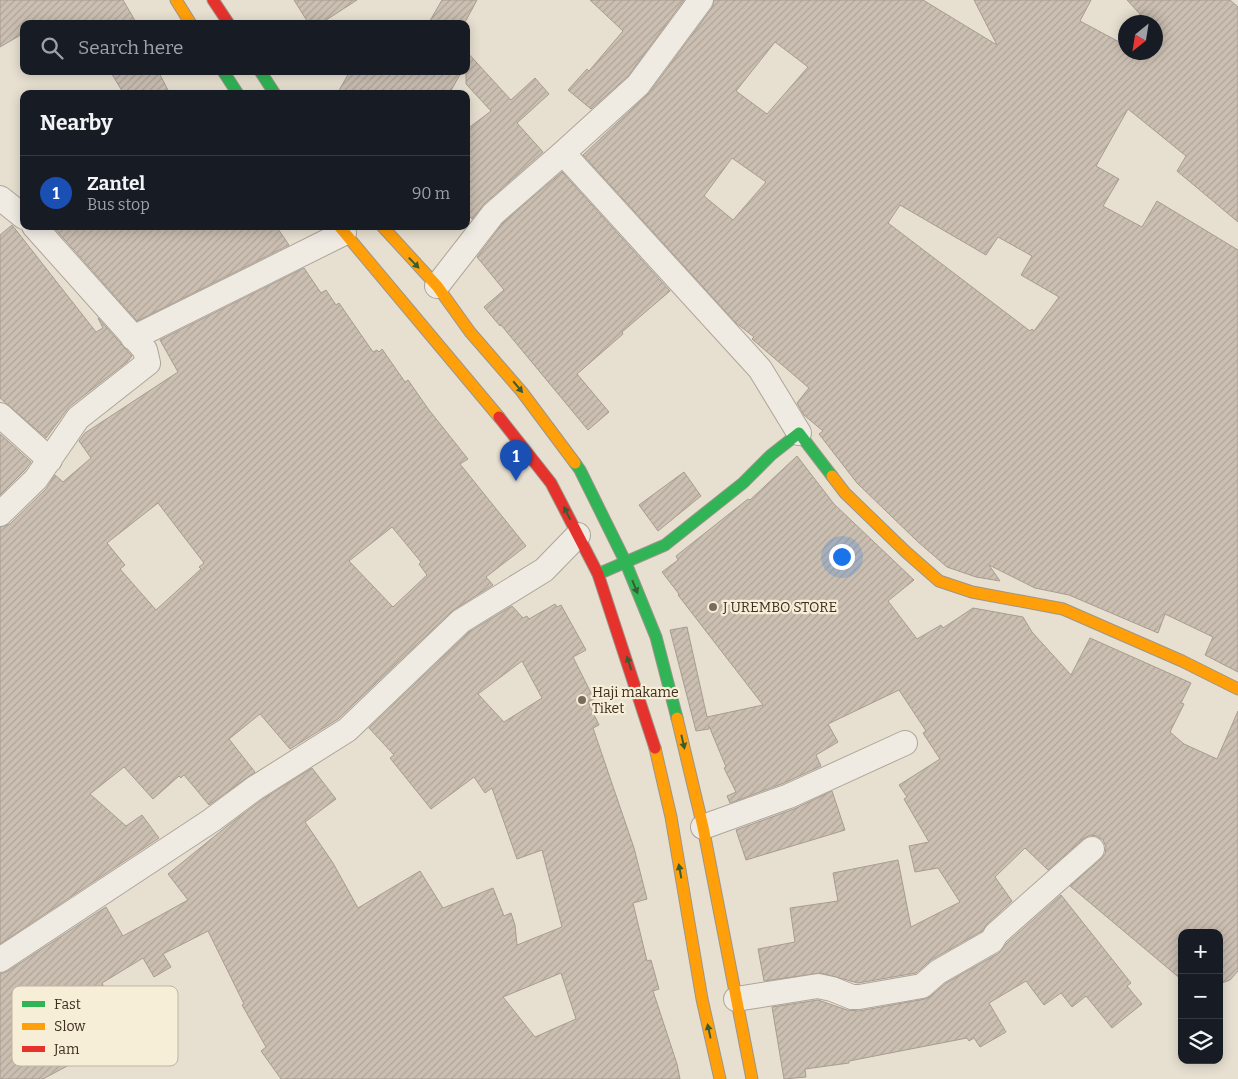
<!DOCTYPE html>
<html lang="en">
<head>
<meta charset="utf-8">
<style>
	:root { --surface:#171b24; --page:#20242c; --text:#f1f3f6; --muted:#9ea1a6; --line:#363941; --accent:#786c5e }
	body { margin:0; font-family:Bitter,serif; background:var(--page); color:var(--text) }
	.controls { position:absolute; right:15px; bottom:15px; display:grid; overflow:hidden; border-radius:10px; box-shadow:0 2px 12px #0003 }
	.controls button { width:45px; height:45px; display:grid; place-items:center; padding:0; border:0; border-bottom:1px solid var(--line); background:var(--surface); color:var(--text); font:25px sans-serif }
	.compass { position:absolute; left:1118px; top:15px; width:45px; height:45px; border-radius:50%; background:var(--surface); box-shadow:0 2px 12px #0003; rotate:210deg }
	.you { position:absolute; left:841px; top:556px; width:18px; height:18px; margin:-12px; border:4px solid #fff; border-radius:50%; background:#1a73e8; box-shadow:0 0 0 8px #1a73e833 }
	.badge { display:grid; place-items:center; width:32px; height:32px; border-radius:50%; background:var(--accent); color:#fff; font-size:16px; font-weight:700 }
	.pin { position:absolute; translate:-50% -41px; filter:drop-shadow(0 1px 2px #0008) }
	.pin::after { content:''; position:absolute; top:26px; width:18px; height:15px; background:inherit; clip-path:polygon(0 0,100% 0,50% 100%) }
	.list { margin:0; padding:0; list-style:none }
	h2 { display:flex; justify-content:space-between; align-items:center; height:65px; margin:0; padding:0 20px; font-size:21px }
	h2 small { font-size:16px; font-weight:400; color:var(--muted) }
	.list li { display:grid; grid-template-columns:32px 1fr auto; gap:15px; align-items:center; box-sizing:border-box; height:75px; padding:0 20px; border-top:1px solid var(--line) }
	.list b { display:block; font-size:19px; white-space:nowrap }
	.list p { margin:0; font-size:16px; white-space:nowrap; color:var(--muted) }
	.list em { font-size:16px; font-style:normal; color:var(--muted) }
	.icon { flex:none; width:28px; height:28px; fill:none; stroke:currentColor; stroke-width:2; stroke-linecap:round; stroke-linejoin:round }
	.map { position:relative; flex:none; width:1238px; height:1079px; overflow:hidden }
	.search { position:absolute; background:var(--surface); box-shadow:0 2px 12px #0003; left:20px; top:20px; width:450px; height:55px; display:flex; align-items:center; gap:12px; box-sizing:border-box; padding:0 18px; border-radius:10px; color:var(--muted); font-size:19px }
	.panel { position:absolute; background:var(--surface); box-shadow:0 2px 12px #0003; left:20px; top:90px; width:450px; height:140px; border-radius:10px }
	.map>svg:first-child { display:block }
	.building { fill:url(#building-hatch); stroke:#a89c90; fill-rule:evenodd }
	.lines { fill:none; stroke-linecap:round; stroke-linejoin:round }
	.street-casing { stroke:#ada599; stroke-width:26 }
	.fast-casing { stroke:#9c958a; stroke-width:13 }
	.slow-casing { stroke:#9c958a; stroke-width:13 }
	.jam-casing { stroke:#9c958a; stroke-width:13 }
	.street { stroke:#efebe3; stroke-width:24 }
	.fast { stroke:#30b455; stroke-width:11 }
	.slow { stroke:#ff9f0a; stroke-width:11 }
	.jam { stroke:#e5322d; stroke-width:11 }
	.oneway { fill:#385d33 }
	.poi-dot { fill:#786c5e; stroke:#f7eed8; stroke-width:2 }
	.labels { text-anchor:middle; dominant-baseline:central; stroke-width:4.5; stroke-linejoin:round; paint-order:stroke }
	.poi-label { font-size:14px; fill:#3d2e20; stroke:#f7eed8; text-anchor:start }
	.key { fill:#f7eed8; stroke:#bfb4a1; stroke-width:1 }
	.key-label { font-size:14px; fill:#3d2e20 }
</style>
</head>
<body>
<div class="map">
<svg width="1238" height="1079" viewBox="0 0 1238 1079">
	<defs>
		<pattern id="building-hatch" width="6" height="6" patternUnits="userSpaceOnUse" patternTransform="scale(1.25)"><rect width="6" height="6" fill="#cbbfb2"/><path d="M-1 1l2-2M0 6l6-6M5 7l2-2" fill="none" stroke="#afa499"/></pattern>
	</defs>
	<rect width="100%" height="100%" fill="#e7e0d1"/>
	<!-- building -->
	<path class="building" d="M0 0H123L137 24H24V33L0 47Z
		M294 0H357L320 24H309Z
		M442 0H477L464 24H428Z
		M590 0H684L628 76 591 109 568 90 587 69 589 71 623 31Z
		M714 0H923L997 45 974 0H1091L1080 21 1123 44 1126 40V52H1156V22H1135L1140 14 1127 0H1230L1238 7V222L1177 171 1186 156 1128 109 1096 166 1119 179 1103 206 1142 227 1157 201 1238 250V672L1205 655 1213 637 1165 614 1158 633 1069 595 1035 588 989 565 1000 581 976 577 947 567 917 541 857 483 819 434 823 431 804 415 797 403 809 388 752 339 754 337 736 323 583 155 649 93 712 8ZM775 42 808 67 767 114 736 91ZM732 158 766 182 733 220 704 196ZM900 205 986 255 998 237 1032 256 1021 275 1059 297 1034 331 1032 329 1030 331 888 223Z
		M466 51 511 100 535 78 549 94 517 123 543 152 484 204 472 219 466 212V130L491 111 466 84Z
		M110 71H158L170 94H124Z
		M350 71H462L449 94H337Z
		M562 172 670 291 622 332 623 334 577 374 609 412 588 430 501 325 500 326 484 307 504 290 477 257 503 223Z
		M12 225 96 332 103 328 98 318 132 356 127 362 69 407 46 438 0 398V235Z
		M55 226H276L289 245 137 321 57 231Z
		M304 268 321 293 326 290 336 305 339 303 373 352 377 350 379 352 382 349 405 382 408 380 429 410 468 459 460 464 526 546 486 577 493 585 452 611 338 719 290 749 260 714 229 739 255 772 209 805 184 775 181 778 179 776 153 799 124 767 90 794 126 826 142 815 159 838 0 944V527L10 524 46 489 55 475 63 482 91 458 79 441 85 433 178 372 160 340ZM158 503 204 563 199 567 201 569 156 610 120 569 125 565 107 543ZM392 527 421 562 419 564 427 575 393 607 349 561Z
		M0 434 31 462 25 470 0 495Z
		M797 456 834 504 914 580 888 601 917 639 941 625 943 628 973 608 1023 617 1032 632 1071 675 1090 638 1191 683 1181 703 1184 704 1170 732 1184 744 1217 759 1238 711V971L1230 980 1219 984V933H1182V980L1070 886 1101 859 1105 854 1106 847 1103 840 1097 836 1090 835 1083 839 1048 870 1025 848 995 877 1012 901 987 924 982 931 931 960 916 973 858 983 821 973 764 981 758 949 795 942 790 908 838 901 833 873 898 860 911 927 960 902 938 868 915 872 909 846 929 842 904 799 907 797 899 785 940 759 923 733 926 731 899 690 828 724 838 742 816 755 821 766 784 783 730 803 727 796 736 792 724 768 726 767 709 726V729L696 731 670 630 687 627 707 717 763 705 678 595 679 594 662 572 678 560 676 556 748 499 750 500Z
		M684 472 701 496 658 531 639 505Z
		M555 604 557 607 561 605 586 650 573 657 594 699 588 702 599 725 593 728 634 848 647 899 633 903 647 961 651 960 659 989 653 991 677 1064 680 1079H281L261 1051 266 1047 242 1005 244 1004 208 931 163 954 171 967 154 977 143 958 102 983 108 997 49 1030 69 1065 43 1079H0V974L8 971 106 907 123 936 188 900 168 874 226 827 263 799 312 768 336 799 305 822 333 863 358 908 420 871 443 908 493 888 504 916 511 913 515 925 517 945 562 927 542 850 517 859 492 788 485 793 474 777 431 809 390 758 394 755 369 728 469 632 512 606 523 618 527 616 529 619ZM522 661 542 698 504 722 478 694ZM561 973 576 1019 535 1037 503 997Z
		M832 791 845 830 746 860 736 830 794 809Z
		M1061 895 1131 983 1127 986 1142 1004 1112 1028 1086 996 1072 1007 1061 993 1044 1005 1026 981 989 1003 1006 1032 980 1047 974 1038 969 1041 967 1038 849 1061V1063L805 1069 806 1077 784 1079 772 1007 818 1000 847 1010 859 1011 925 999 931 996 946 983 999 953 1007 943Z"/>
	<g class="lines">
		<defs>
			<path id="street" d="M563 153 760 369 799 433
				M0 198 24 217
				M437 286 493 214 563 153 638 85 701 0
				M133 338 344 233
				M0 415 50 460
				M0 514 36 479 78 418 148 363 145 350 34 226
				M703 827 789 796 905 743
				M0 960 212 820 255 788 347 730 461 621 544 570 578 535
				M736 999 818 986 832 989 852 997H859L922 986 938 972 992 941 996 934 1092 849"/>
			<path id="fast" d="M223 71 238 94
				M260 71 275 94
				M575 463 580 470 625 561 656 637 677 718
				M598 574 665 545 743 483 771 455 799 433 832 476"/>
			<path id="slow" d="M176 0 191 24
				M339 226 499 417
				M382 226 437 286 470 332 522 392 575 463
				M832 476 845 493 906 552 939 581 972 592 1063 609 1182 661 1238 689
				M677 718 703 827 752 1079
				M655 748 671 817 702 999 720 1079"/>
			<path id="jam" d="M213 0 229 24
				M499 417 551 483 598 574 655 748"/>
		</defs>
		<!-- street casing -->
		<use href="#street" class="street-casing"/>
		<!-- fast casing -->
		<use href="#fast" class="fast-casing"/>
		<!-- slow casing -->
		<use href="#slow" class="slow-casing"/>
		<!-- jam casing -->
		<use href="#jam" class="jam-casing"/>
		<!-- street -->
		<use href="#street" class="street"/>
		<!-- fast -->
		<use href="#fast" class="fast"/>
		<!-- slow -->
		<use href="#slow" class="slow"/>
		<!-- jam -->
		<use href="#jam" class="jam"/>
	</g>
	<!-- one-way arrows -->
	<defs><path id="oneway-solid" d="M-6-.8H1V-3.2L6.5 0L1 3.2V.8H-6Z" transform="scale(1.25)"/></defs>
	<g class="oneway">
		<use href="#oneway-solid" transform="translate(414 263) rotate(46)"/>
		<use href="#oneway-solid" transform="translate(518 387) rotate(50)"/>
		<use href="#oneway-solid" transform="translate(567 513) rotate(-117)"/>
		<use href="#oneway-solid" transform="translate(635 587) rotate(68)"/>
		<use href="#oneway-solid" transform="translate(629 663) rotate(-108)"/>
		<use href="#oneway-solid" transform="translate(683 742) rotate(77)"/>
		<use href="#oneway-solid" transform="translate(680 871) rotate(-100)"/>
		<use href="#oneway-solid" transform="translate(709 1031) rotate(-102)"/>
	</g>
	<!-- markers -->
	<g class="poi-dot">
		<circle cx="713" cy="607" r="5"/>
		<circle cx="582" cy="700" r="5"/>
	</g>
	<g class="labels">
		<!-- poi labels -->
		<g class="poi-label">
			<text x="723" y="607">J UREMBO STORE</text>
			<text x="592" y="692">Haji makame<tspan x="592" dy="16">Tiket</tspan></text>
		</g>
	</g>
	<!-- legend -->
	<rect x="12" y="986" width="166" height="80" rx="8" class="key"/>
	<rect x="22" y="1001" width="23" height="6" fill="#30b455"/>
	<rect x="22" y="1023" width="23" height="7" fill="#ff9f0a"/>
	<rect x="22" y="1046" width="23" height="6" fill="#e5322d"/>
	<g class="key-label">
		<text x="54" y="1009">Fast</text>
		<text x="54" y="1031">Slow</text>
		<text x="54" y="1054">Jam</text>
	</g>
</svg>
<div class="controls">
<button>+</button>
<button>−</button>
<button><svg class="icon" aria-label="layers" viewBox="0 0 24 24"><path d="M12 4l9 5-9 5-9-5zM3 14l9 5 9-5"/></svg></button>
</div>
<svg class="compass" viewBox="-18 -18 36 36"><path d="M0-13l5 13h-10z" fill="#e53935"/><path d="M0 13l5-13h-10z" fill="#9ea1a6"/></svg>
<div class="you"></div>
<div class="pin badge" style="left:516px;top:481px;background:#1a4fb4">1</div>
<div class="search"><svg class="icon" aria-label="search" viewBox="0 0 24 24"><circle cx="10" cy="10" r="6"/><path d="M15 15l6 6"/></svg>Search here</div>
<section class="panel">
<h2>Nearby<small></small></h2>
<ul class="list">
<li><span class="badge" style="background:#1a4fb4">1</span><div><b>Zantel</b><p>Bus stop</p></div><em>90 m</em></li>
</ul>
</section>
</div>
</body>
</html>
